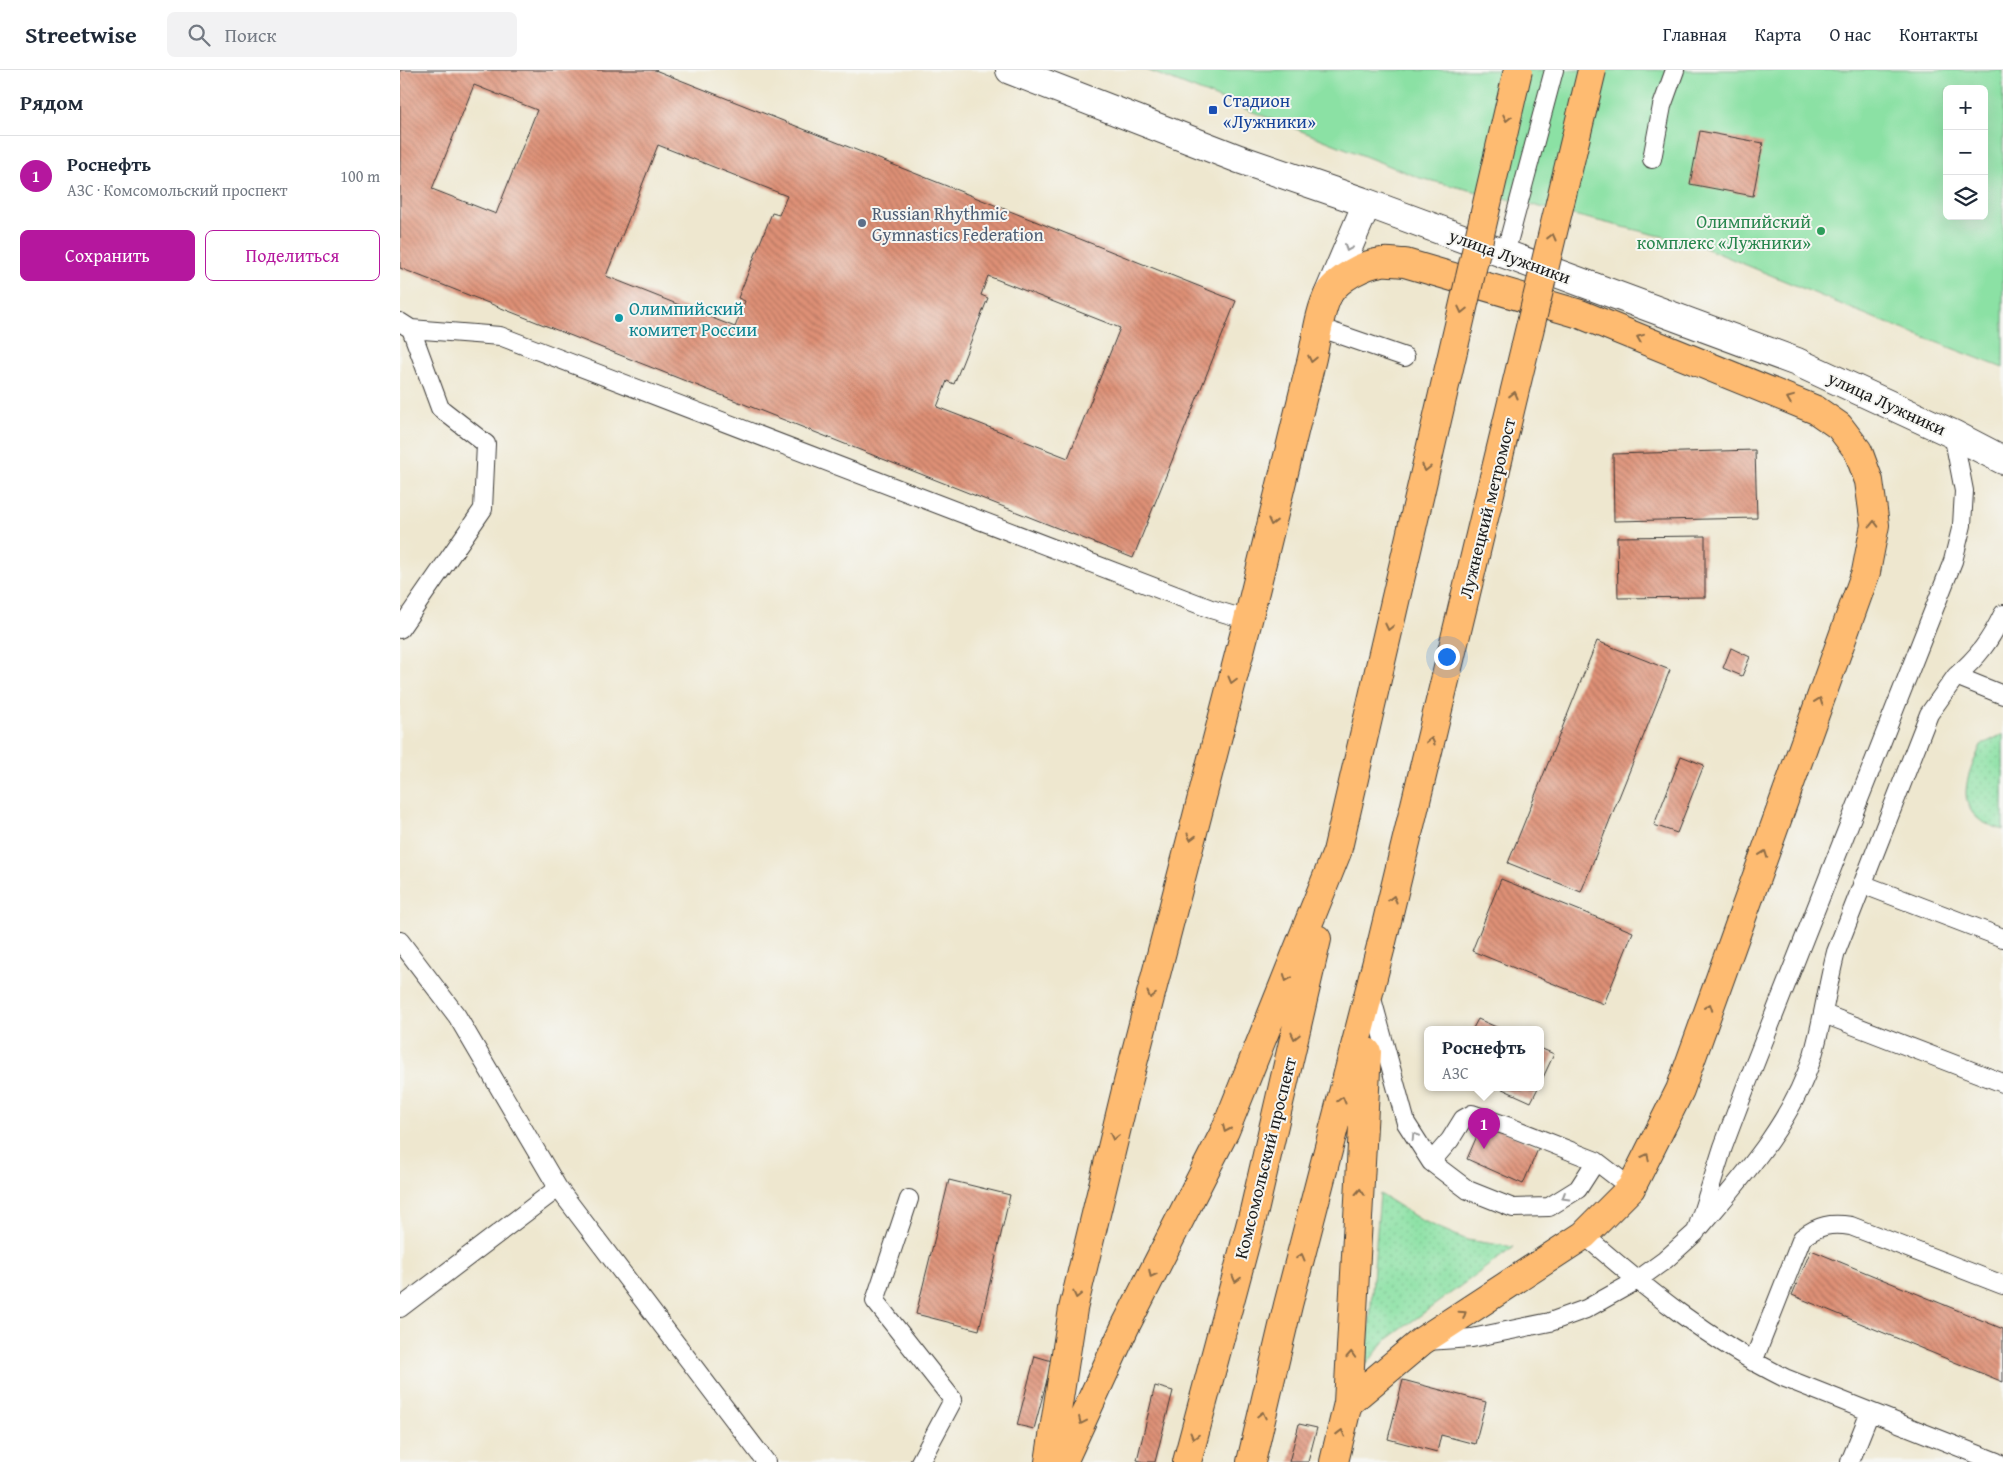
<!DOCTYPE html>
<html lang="ru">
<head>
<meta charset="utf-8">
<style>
	:root { --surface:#fff; --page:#f2f2f3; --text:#1f2937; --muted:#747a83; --line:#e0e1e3; --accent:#b5179e }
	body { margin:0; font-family:"Gentium Book Plus",serif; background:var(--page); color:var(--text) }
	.controls { position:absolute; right:15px; top:15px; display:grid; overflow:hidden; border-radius:8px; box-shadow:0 5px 20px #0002 }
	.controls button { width:45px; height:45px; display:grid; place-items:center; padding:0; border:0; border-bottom:1px solid var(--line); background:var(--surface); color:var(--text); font:25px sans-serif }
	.you { position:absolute; left:1046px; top:586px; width:18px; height:18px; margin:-12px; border:4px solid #fff; border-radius:50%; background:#1a73e8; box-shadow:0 0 0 8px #1a73e833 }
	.badge { display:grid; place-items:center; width:32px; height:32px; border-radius:50%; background:var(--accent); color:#fff; font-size:16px; font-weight:700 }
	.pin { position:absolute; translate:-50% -41px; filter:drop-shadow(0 1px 2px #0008) }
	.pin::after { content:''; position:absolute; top:26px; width:18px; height:15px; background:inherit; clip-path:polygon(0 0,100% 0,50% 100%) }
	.popup { position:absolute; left:1024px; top:956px; width:120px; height:65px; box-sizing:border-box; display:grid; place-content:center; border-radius:8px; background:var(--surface); filter:drop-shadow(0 1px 4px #0005); font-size:16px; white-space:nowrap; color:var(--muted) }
	.popup b { font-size:19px; color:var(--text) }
	.popup::after { content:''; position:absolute; left:50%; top:100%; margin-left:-10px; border:10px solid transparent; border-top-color:var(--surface) }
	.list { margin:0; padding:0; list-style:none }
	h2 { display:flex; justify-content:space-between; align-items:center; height:65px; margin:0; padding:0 20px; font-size:21px }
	h2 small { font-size:16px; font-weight:400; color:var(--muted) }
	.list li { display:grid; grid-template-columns:32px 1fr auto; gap:15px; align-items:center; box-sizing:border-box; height:80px; padding:0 20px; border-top:1px solid var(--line) }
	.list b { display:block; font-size:19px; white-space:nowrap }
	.list p { margin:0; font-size:16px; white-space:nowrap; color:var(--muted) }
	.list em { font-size:16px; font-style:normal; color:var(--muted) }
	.actions { display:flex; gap:10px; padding:15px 20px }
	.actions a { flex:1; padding:11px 0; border:1px solid var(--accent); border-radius:8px; text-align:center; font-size:18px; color:var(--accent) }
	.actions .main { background:var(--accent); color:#fff }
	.icon { flex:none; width:28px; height:28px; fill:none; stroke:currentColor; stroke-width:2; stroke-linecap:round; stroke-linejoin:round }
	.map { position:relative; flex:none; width:1603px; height:1392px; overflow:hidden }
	header { display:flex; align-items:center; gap:30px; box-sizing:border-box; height:70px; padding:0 25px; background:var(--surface); border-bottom:1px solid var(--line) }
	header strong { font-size:24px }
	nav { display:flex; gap:28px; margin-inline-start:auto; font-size:18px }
	.search { width:350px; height:45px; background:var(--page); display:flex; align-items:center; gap:12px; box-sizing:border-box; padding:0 18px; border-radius:8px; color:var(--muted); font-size:19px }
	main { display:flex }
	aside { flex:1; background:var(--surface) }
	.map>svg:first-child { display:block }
	.grass { fill:url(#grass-dots); stroke:#547e60 }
	.garden { fill:#8be1a4; stroke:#547e60; fill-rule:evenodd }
	.building { fill:url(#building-back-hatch); fill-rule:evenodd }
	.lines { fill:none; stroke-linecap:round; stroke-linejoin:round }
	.service-casing { stroke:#3c3a37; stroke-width:20 }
	.minor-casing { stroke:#3c3a37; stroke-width:30 }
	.primary-casing { stroke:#3c3a37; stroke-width:30 }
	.service { stroke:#fff; stroke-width:18 }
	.minor { stroke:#fff; stroke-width:28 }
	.primary { stroke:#febb71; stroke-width:28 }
	.primary-bridge-casing { stroke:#3c3a37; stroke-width:30; stroke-linecap:butt }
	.primary-bridge { stroke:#febb71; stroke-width:28 }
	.oneway { stroke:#8d6c46 }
	.oneway2 { stroke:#999 }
	.transit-dot { fill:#1a4fb4; stroke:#f6f6f2; stroke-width:2 }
	.service-dot { fill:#5c6f8a; stroke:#f6f6f2; stroke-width:2 }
	.leisure-dot { fill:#2e9e5b; stroke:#f6f6f2; stroke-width:2 }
	.culture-dot { fill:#0f9aa8; stroke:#f6f6f2; stroke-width:2 }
	.labels { text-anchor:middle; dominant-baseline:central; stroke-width:4; stroke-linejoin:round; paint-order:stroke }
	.transit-label { font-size:18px; fill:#164399; stroke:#f6f6f2; text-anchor:start }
	.service-label { font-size:18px; fill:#4e5e75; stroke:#f6f6f2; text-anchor:start }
	.leisure-label { font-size:18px; fill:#27864d; stroke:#f6f6f2; text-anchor:end }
	.street-label { font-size:18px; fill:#1c1c1c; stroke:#f6f6f2 }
	.culture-label { font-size:18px; fill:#0d838f; stroke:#f6f6f2; text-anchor:start }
</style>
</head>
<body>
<header>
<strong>Streetwise</strong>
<div class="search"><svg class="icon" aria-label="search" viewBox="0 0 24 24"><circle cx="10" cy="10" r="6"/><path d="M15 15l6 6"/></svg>Поиск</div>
<nav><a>Главная</a><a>Карта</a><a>О нас</a><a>Контакты</a></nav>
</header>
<main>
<aside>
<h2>Рядом<small></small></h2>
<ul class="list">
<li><span class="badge">1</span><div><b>Роснефть</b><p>АЗС · Комсомольский проспект</p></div><em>100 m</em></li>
</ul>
<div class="actions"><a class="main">Сохранить</a><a>Поделиться</a></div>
</aside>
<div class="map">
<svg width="1603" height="1392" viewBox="0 0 1603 1392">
	<defs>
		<pattern id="grass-dots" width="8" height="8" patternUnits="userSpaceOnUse" patternTransform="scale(1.25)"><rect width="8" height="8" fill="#8be1a4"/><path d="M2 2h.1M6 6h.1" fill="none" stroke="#77c08d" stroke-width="1.8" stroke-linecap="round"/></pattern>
		<pattern id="building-back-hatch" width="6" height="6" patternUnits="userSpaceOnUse" patternTransform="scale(1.25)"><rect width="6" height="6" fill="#de9076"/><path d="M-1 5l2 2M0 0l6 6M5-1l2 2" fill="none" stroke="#b37560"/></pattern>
	</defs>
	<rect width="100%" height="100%" fill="#f6f6f2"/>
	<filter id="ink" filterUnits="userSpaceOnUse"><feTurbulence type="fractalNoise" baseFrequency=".02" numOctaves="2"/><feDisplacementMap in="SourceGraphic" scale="10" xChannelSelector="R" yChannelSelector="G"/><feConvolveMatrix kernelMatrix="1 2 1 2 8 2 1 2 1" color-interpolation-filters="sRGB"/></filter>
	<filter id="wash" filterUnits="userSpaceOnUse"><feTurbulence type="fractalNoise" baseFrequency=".0096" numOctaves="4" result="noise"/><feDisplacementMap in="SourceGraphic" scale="20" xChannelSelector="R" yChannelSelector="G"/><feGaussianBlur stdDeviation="1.12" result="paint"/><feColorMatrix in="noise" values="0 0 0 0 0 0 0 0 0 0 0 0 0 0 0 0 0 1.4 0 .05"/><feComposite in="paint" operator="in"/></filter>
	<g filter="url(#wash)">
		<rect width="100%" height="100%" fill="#eee7cf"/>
		<!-- grass -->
		<path class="grass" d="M1603 664V760C1596 757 1587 755 1581 751 1553 731 1571 699 1581 675Z
			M980 1124 1021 1150 1067 1170 1114 1177 985 1271 966 1295Z"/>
		<!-- garden -->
		<path class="garden" d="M747 0H1603V298L1479 250 1298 175 1020 108ZM1547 19H1584V146H1547Z"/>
		<g id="blocks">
			<!-- building -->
			<path class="building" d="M0 0H255L836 231 733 488 0 198ZM74 15 137 40 96 144 32 119ZM258 75 387 126 379 145 372 143 338 228 345 231 335 257 206 206ZM588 206 720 258 668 388 537 337 547 311 554 314 588 228 581 225Z
				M1300 61 1363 73 1353 126 1290 114Z
				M1355 380 1357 448 1214 451 1213 384Z
				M1305 466V527L1218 528 1217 467Z
				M1197 571 1270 600 1181 822 1108 793Z
				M1331 578 1350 587 1342 606 1323 598Z
				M1281 686 1304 695 1277 763 1254 755Z
				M1101 809 1233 862 1204 934 1072 881Z
				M1078 949 1103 960H1072Z
				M1140 978 1154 984 1140 1014Z
				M1100 1018H1138L1131 1032Z
				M1083 1052 1139 1077 1123 1114 1067 1089Z
				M549 1110 610 1125 579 1260 516 1244Z
				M1411 1180 1603 1259V1312L1392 1225Z
				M635 1286 652 1291 634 1359 617 1355Z
				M1003 1310 1086 1332 1075 1374 1041 1365 1037 1382 988 1369Z
				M755 1316 773 1321 755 1392H744L737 1390Z
				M899 1354 917 1358 908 1392H889Z"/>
		</g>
	</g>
	<g filter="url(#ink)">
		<use href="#blocks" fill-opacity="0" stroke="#3c3a37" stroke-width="1"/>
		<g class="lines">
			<defs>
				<path id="service" d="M1252 89 1262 36 1275 0
					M1105 184 1154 0
					M0 252 11 259 40 338 86 374 83 439 0 559
					M918 257 1005 287
					M11 259 100 266 811 539 848 550
					M1556 606C1578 587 1590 571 1603 544
					M1462 814 1603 868
					M0 871 57 946 158 1118 366 1392
					M971 925 1006 1053 1031 1092 1068 1120 1113 1138 1149 1137 1178 1119 1196 1091
					M1424 944 1603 1013
					M1031 1092 1050 1070 1063 1049 1072 1044 1107 1056 1196 1091 1231 1118
					M509 1129 475 1231 553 1330 520 1392
					M1301 1156C1345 1104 1392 1052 1413 985 1423 951 1427 916 1436 882L1529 644 1556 606 1603 625
					M1184 1165C1246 1219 1310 1271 1385 1308L1597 1392
					M0 1238 158 1118
					M1027 1271 1072 1268 1150 1252 1186 1239 1236 1211 1265 1190 1296 1162 1323 1077 1346 1016 1553 491 1562 455 1564 421 1553 364
					M1353 1292 1402 1168C1418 1155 1431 1153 1451 1156L1603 1215
					M1450 1392 1470 1342"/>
				<path id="minor" d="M610 0 839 89 967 133 1397 292 1553 364 1603 390
					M928 225 967 133"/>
				<path id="primary" d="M649 1392 673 1239 726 1020 848 550 912 288C916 270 920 239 929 223 939 208 964 194 982 192 989 191 998 193 1005 193L1180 244 1416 340 1439 356 1458 381 1469 411 1475 455 1466 502 1280 1020 1231 1118 1184 1165 1022 1271 948 1333
					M663 1392 725 1257 825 1061 937 782
					M787 1392 854 1141 917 869
					M851 1392 888 1235 981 876
					M934 1392 948 1333 967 982"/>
			</defs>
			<!-- service casing -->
			<use href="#service" class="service-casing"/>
			<!-- minor casing -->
			<use href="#minor" class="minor-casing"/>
			<!-- primary casing -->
			<use href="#primary" class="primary-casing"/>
			<!-- service -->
			<use href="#service" class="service"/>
			<!-- minor -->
			<use href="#minor" class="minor"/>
			<!-- primary -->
			<use href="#primary" class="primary"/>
			<defs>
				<path id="primary-bridge" d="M937 782 1118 0
					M981 876 1192 0"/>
			</defs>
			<!-- primary-bridge casing -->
			<use href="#primary-bridge" class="primary-bridge-casing"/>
			<!-- primary-bridge -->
			<use href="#primary-bridge" class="primary-bridge"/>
		</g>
		<!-- one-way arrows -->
		<defs><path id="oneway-chevron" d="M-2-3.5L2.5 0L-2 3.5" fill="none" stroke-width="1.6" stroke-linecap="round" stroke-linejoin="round" transform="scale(1.25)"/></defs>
		<g class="oneway">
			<use href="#oneway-chevron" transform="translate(1107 48) rotate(103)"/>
			<use href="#oneway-chevron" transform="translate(1152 167) rotate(-76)"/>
			<use href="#oneway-chevron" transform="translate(1062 240) rotate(103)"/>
			<use href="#oneway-chevron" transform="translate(1240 268) rotate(-158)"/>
			<use href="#oneway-chevron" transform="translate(912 289) rotate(102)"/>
			<use href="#oneway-chevron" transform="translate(1114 325) rotate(-76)"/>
			<use href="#oneway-chevron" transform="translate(1390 329) rotate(-158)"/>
			<use href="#oneway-chevron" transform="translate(1026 398) rotate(103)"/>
			<use href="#oneway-chevron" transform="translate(872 452) rotate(104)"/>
			<use href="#oneway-chevron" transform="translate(1474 454) rotate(-89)"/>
			<use href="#oneway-chevron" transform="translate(989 557) rotate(103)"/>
			<use href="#oneway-chevron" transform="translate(832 610) rotate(105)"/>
			<use href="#oneway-chevron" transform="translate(1419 631) rotate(-70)"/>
			<use href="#oneway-chevron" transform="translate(1031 671) rotate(-76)"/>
			<use href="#oneway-chevron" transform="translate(791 767) rotate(105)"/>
			<use href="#oneway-chevron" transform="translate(1364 784) rotate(-70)"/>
			<use href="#oneway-chevron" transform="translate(993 829) rotate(-76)"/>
			<use href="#oneway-chevron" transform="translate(887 908) rotate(112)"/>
			<use href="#oneway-chevron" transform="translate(751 925) rotate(105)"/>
			<use href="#oneway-chevron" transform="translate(1309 937) rotate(-70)"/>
			<use href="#oneway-chevron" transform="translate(895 966) rotate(103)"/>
			<use href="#oneway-chevron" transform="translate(942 1030) rotate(-75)"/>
			<use href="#oneway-chevron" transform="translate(826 1059) rotate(114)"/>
			<use href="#oneway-chevron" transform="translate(714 1067) rotate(103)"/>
			<use href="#oneway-chevron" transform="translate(1246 1087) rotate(-63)"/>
			<use href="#oneway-chevron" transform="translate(960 1122) rotate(-87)"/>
			<use href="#oneway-chevron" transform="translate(901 1187) rotate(-75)"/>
			<use href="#oneway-chevron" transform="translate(752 1204) rotate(117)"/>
			<use href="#oneway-chevron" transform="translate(836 1209) rotate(105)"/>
			<use href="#oneway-chevron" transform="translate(677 1225) rotate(103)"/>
			<use href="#oneway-chevron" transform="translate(1063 1244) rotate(-33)"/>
			<use href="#oneway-chevron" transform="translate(951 1285) rotate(-87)"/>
			<use href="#oneway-chevron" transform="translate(862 1345) rotate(-77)"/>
			<use href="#oneway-chevron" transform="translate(682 1351) rotate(115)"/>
			<use href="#oneway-chevron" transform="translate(941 1363) rotate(-76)"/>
			<use href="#oneway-chevron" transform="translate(794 1366) rotate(105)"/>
		</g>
		<g class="oneway2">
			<use href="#oneway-chevron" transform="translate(948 178) rotate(113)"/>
			<use href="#oneway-chevron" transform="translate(1015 1066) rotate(-123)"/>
			<use href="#oneway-chevron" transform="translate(1165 1127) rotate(149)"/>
		</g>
	</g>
	<!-- markers -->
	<rect class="transit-dot" x="808" y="35" width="10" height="10" rx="2.5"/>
	<circle class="service-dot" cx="462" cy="153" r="5"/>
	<circle class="leisure-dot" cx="1421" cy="161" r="5"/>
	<circle class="culture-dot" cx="219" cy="248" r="5"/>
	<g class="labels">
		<!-- transit labels -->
		<g class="transit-label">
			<text x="823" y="30">Стадион<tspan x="823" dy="21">«Лужники»</tspan></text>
		</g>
		<!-- service labels -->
		<g class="service-label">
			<text x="472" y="143">Russian Rhythmic<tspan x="472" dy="21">Gymnastics Federation</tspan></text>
		</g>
		<!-- leisure labels -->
		<g class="leisure-label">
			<text x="1411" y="151">Олимпийский<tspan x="1411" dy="21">комплекс «Лужники»</tspan></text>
		</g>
		<!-- street labels -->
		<g class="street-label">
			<text transform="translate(1110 186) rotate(20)">улица Лужники</text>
			<text transform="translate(1487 333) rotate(25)">улица Лужники</text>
			<text transform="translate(1087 438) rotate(-76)">Лужнецкий метромост</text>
			<text transform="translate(865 1088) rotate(-76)">Комсомольский проспект</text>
		</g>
		<!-- culture labels -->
		<g class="culture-label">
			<text x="229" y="238">Олимпийский<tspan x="229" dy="21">комитет России</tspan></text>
		</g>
	</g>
</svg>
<div class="controls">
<button>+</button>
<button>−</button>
<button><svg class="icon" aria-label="layers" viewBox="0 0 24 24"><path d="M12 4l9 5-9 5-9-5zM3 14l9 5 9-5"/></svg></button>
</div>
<div class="you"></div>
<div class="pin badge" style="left:1084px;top:1079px">1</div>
<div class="popup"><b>Роснефть</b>АЗС</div>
</div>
</main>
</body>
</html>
